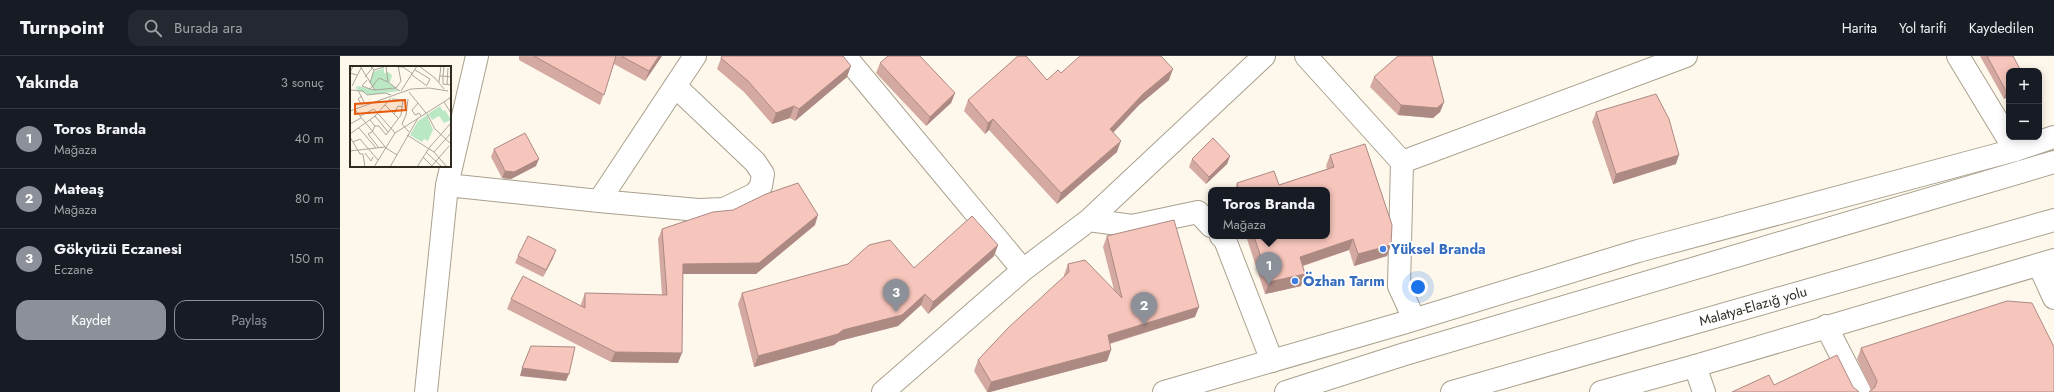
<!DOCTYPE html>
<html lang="tr">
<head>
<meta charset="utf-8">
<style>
	:root { --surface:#171b24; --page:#242831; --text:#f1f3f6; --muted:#9ea1a6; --line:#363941; --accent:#8c9099 }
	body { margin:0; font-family:Jost,sans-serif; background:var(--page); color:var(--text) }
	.controls { position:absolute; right:12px; top:12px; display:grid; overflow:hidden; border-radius:8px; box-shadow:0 2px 10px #0003 }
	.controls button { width:36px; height:36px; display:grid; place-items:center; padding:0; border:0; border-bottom:1px solid var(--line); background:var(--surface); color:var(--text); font:20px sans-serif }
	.you { position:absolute; left:1078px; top:231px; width:14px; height:14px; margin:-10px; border:3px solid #fff; border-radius:50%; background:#1a73e8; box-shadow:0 0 0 6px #1a73e833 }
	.badge { display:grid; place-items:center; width:26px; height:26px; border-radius:50%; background:var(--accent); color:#fff; font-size:13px; font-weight:700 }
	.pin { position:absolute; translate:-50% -33px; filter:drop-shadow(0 1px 2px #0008) }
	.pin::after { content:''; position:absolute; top:21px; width:14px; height:12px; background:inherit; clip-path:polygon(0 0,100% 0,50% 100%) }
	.popup { position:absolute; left:868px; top:131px; width:122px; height:52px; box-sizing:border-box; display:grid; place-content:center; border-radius:8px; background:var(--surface); filter:drop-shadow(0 1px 3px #0005); font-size:13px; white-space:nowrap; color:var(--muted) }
	.popup b { font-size:15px; color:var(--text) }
	.popup::after { content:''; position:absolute; left:50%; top:100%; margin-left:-8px; border:8px solid transparent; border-top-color:var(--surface) }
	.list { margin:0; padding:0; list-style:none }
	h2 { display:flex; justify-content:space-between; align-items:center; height:52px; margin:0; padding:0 16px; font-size:17px }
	h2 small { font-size:13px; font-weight:400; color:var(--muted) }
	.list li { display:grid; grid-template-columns:26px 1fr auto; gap:12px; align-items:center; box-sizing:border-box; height:60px; padding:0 16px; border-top:1px solid var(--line) }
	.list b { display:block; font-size:15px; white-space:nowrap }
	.list p { margin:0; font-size:13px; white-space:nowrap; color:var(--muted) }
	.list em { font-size:13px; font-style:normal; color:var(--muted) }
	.actions { display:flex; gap:8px; padding:12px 16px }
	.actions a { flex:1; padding:9px 0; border:1px solid var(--accent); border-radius:12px; text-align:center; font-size:14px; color:var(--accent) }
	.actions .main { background:var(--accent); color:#fff }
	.icon { flex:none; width:22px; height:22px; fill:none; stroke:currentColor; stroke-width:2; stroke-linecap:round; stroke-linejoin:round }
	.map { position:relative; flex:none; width:1714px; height:336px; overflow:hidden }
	header { display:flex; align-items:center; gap:24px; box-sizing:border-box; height:56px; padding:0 20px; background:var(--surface); border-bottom:1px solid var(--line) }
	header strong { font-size:19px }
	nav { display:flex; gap:22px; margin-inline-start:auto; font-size:14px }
	.search { width:280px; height:36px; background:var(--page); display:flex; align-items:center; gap:10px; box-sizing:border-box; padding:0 14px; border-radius:12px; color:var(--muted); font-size:15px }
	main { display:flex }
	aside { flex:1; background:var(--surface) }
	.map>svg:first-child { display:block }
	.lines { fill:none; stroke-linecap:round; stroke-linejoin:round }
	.street-casing { stroke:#a9a08d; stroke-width:24 }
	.secondary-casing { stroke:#a9a08d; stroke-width:24 }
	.highway-casing { stroke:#a9a08d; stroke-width:24 }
	.street { stroke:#fff; stroke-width:22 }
	.secondary { stroke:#fff; stroke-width:22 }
	.highway { stroke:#fff; stroke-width:22 }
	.wall { fill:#d4a9a1 }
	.shaded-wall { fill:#ac8a83 }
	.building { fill:#f6c5bb; stroke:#ac8a83 }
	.shop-dot { fill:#3f7fe0; stroke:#fff; stroke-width:1.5 }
	.labels { text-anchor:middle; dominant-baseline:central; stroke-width:3.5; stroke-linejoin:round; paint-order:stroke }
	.shop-label { font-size:14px; font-weight:bold; fill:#366cbe; stroke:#fff; text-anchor:start }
	.street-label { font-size:14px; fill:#2e2b23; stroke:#fff }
	.inset-road { fill:none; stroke:#aba69c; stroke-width:1 }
	.view { fill:#e8590c; fill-opacity:0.15; stroke:#e8590c; stroke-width:2 }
	.inset-edge { fill:none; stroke:#2e2b23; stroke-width:2 }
</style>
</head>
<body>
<header>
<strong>Turnpoint</strong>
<div class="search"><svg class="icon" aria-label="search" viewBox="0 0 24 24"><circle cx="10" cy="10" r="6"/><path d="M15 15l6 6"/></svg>Burada ara</div>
<nav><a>Harita</a><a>Yol tarifi</a><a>Kaydedilen</a></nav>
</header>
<main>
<aside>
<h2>Yakında<small>3 sonuç</small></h2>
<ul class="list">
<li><span class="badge">1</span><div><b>Toros Branda</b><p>Mağaza</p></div><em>40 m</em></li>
<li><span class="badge">2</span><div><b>Mateaş</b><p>Mağaza</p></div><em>80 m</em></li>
<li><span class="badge">3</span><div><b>Gökyüzü Eczanesi</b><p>Eczane</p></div><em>150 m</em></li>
</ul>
<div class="actions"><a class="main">Kaydet</a><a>Paylaş</a></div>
</aside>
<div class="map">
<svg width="1714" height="336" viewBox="0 0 1714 336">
	<rect width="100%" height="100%" fill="#fef8ec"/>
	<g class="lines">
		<defs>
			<path id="street" d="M505 0 683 214
				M966 0 1062 106 1346 0
				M1618 0 1675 94
				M1062 106 1059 230 1074 263
				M107 129 259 145 355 0
				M259 145 358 154 384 153 415 138 421 130 423 118 415 106 335 30
				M749 164 792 170 858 156 871 170
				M881 180 885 184 932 305
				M1699 209 1714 242
				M1486 270 1520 336
				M1355 310 1364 336
				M86 336 107 129 137 0
				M543 336 683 214 749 164 924 0"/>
			<path id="secondary" d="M824 336 1063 267 1298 195 1675 94 1714 81
				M1261 336 1355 310 1714 204"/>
			<g id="highway">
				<path d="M946 336 1065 298 1714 106"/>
				<path id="s1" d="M1112 336 1714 164"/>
			</g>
		</defs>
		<!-- street casing -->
		<use href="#street" class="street-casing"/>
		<!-- secondary casing -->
		<use href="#secondary" class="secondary-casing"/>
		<!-- highway casing -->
		<use href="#highway" class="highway-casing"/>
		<!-- street -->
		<use href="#street" class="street"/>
		<!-- secondary -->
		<use href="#secondary" class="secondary"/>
		<!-- highway -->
		<use href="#highway" class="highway"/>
	</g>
	<!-- wall -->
	<path class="wall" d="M179 0H322L305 25 274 8 260 49 179 4Z
		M1640 0H1673L1669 40 1664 43Z
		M381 2 507 21 455 65 450 62 432 68 404 36 377 13Z
		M540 7 615 37 611 47 586 70 536 17Z
		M721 17 829 24 799 49 773 77 777 96 717 148 649 74 645 78 624 55 628 44 707 24Z
		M1034 21 1104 46 1100 56 1093 62 1058 59 1030 31Z
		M1256 56 1336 108 1273 128 1252 66Z
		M154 93 196 110 171 123 162 122 151 101Z
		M990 99 1051 189 1047 200 1014 210 1009 194 963 210 961 230 925 238 906 180H987V134H895L897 127 939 129 987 113 986 110Z
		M890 100 887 108 866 128 849 111 852 103Z
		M475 169 416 218H343L338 307 271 306 167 253 171 243 241 250V248L245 237 322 239 318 183 322 173Z
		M767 180 855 261 770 288 771 294 767 305 650 336H647L634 315 638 304 724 221V219L728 208 774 234 763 191Z
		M658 189 654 200 588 258 581 249 558 270 499 285 494 289 414 311 398 248 402 237 574 212Z
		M178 200 213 202 203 221 175 207Z
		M1714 291 1531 334 1517 303 1521 292Z"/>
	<!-- shaded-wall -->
	<path class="shaded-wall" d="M319 0H322L305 25 309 15Z
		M511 10 507 21 455 65 459 53Z
		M833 13 829 24 799 49 766 84 770 73 803 38Z
		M1669 34V40L1664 43 1666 35Z
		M615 37 611 47 586 70 590 61Z
		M1104 46 1100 56 1093 62 1058 59 1061 49Z
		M454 50 450 62 432 68 436 57Z
		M653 63 649 74 645 78 648 67Z
		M781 85 777 96 717 148 721 137Z
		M1339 99 1336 108 1273 128 1276 118Z
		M890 100 887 108 866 128 869 121Z
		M199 103 196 110 171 123 162 122 165 115Z
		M478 159 475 169 416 218H339L343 208Z
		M1013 183 1009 194 956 212 960 201Z
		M658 189 654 200 588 258 593 246Z
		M1051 189 1047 200 1014 210 1018 198Z
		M216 194 213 202 203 221 206 214Z
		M965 218 961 230 925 238 929 226Z
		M585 238 581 249 558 270 499 285 494 289 414 311 418 300 503 274Z
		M859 251 855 261 764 289 768 279Z
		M771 294 767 305 650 336H647L651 326Z
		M275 296 342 297 338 307 271 306Z
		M182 312 229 318 226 325 180 320Z"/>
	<!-- building -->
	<path class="building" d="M194 0H276L264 39Z
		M281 0H319L309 15Z
		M382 0H503L511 10 459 53 454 50 436 57 408 25 381 2Z
		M548 0H580L615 37 590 61 540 7Z
		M678 0H686L707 24 718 14 721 17 740 0H821L833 13 803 38 770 73 781 85 721 137 653 63 648 67 628 44Z
		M1058 0H1092L1104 46 1097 52 1061 49 1034 21Z
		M1647 0H1673L1681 15H1669V34L1666 35Z
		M1316 38 1329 63 1339 99 1276 118 1256 56Z
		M185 77 199 103 174 116 165 115 154 93Z
		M873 82 890 100 869 121 852 103Z
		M1025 88 1052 169 1051 189 1018 198 1013 183 960 201 965 218 929 226 914 180H987V134H899L897 127 934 115 939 129 994 111 990 99Z
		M458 127 478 159 419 207 343 208 342 297 275 296 171 243 183 220 245 252V237L327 239 322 173 373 156 393 154 426 138Z
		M632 160 658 189 593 246 585 238 562 259 503 274 498 278 418 300 402 237 508 208 529 189 550 184 574 212Z
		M834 164 859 251 768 279 771 294 651 326 638 304 668 272 729 216 728 208 745 204 782 242 767 180Z
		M188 180 216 194 206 214 178 200Z
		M1667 245 1692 247 1714 291V336H1529L1535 331 1537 325 1521 292Z
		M191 290 235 291 229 318 182 312Z
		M1497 299 1513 331 1518 335 1519 336H1392L1429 319 1434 329Z"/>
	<!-- markers -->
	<g class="shop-dot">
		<circle cx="1043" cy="193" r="4"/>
		<circle cx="955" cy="225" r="4"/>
	</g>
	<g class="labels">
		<!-- shop labels -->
		<g class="shop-label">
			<text x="1051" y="193">Yüksel Branda</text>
			<text x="963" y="225">Özhan Tarım</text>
		</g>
		<!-- street labels -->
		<g class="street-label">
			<text stroke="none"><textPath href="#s1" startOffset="313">Malatya-Elazığ yolu</textPath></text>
		</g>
	</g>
	<!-- overview -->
	<g transform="translate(10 10)">
		<rect width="101" height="101" fill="#fef8ec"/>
		<path d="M34 2V7L38 6 42 9 40 17 38 16 49 25 18 29 5 22 8 20 24 24 20 17 23 6ZM90 40 93 45 95 44 101 54 94 57 89 50 82 54 78 48ZM77 49 83 64 78 75 74 73 72 76 60 69 68 55Z" fill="#bae7c4"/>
		<path class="inset-road" d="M3 0 0 7 7 9M10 0 25 24 45 22 50 25M20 0 24 4 34 1M36 0 38 16 46 22 51 15 48 0M69 0 85 12 94 23M49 1H53L63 8M94 1 93 10 101 11M65 4 80 13 77 19M62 9 77 20M90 10H93V18L101 19M15 11 24 0M17 14 12 20 20 23M89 16 91 0M20 17 24 4M97 19 98 2M2 20 11 2M0 24 13 25 17 29 35 27 41 29M8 24 15 38M25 24 20 23 29 12 38 16M51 25 67 0M59 26 76 47M42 33 55 34M58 33 56 49 52 58 59 66M94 36 101 47M68 37 62 44 65 49 69 47 71 50M12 39 8 33 12 30M35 39 48 52M0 45 61 23 79 22 98 25M6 45 36 82 47 89M44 48 48 40 53 41M77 48 85 63 101 78M10 50 24 43 45 67M25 50 38 66M20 54 25 60 22 66M0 58 11 52M25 60H29L36 69 51 49 53 34M9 62 26 82M22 66 18 68 29 82M0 68 25 50 41 32M57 69 84 86M0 71 10 88H13L15 101M3 76 10 73 28 94M0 85 35 81M76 86 92 101M15 87 21 95 23 91M73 91 83 101M24 101 45 67 100 32 101 29M40 101 68 52M67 101 79 82 101 57M81 101 99 80M97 101 84 86 101 67"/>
		<path class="view" d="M55 34 56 44 5 48V38Z"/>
		<rect width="101" height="101" class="inset-edge"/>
	</g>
</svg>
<div class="controls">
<button>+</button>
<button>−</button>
</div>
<div class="you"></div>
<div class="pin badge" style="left:929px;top:229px">1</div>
<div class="popup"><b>Toros Branda</b>Mağaza</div>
<div class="pin badge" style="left:804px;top:269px">2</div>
<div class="pin badge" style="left:556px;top:256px">3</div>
</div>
</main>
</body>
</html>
